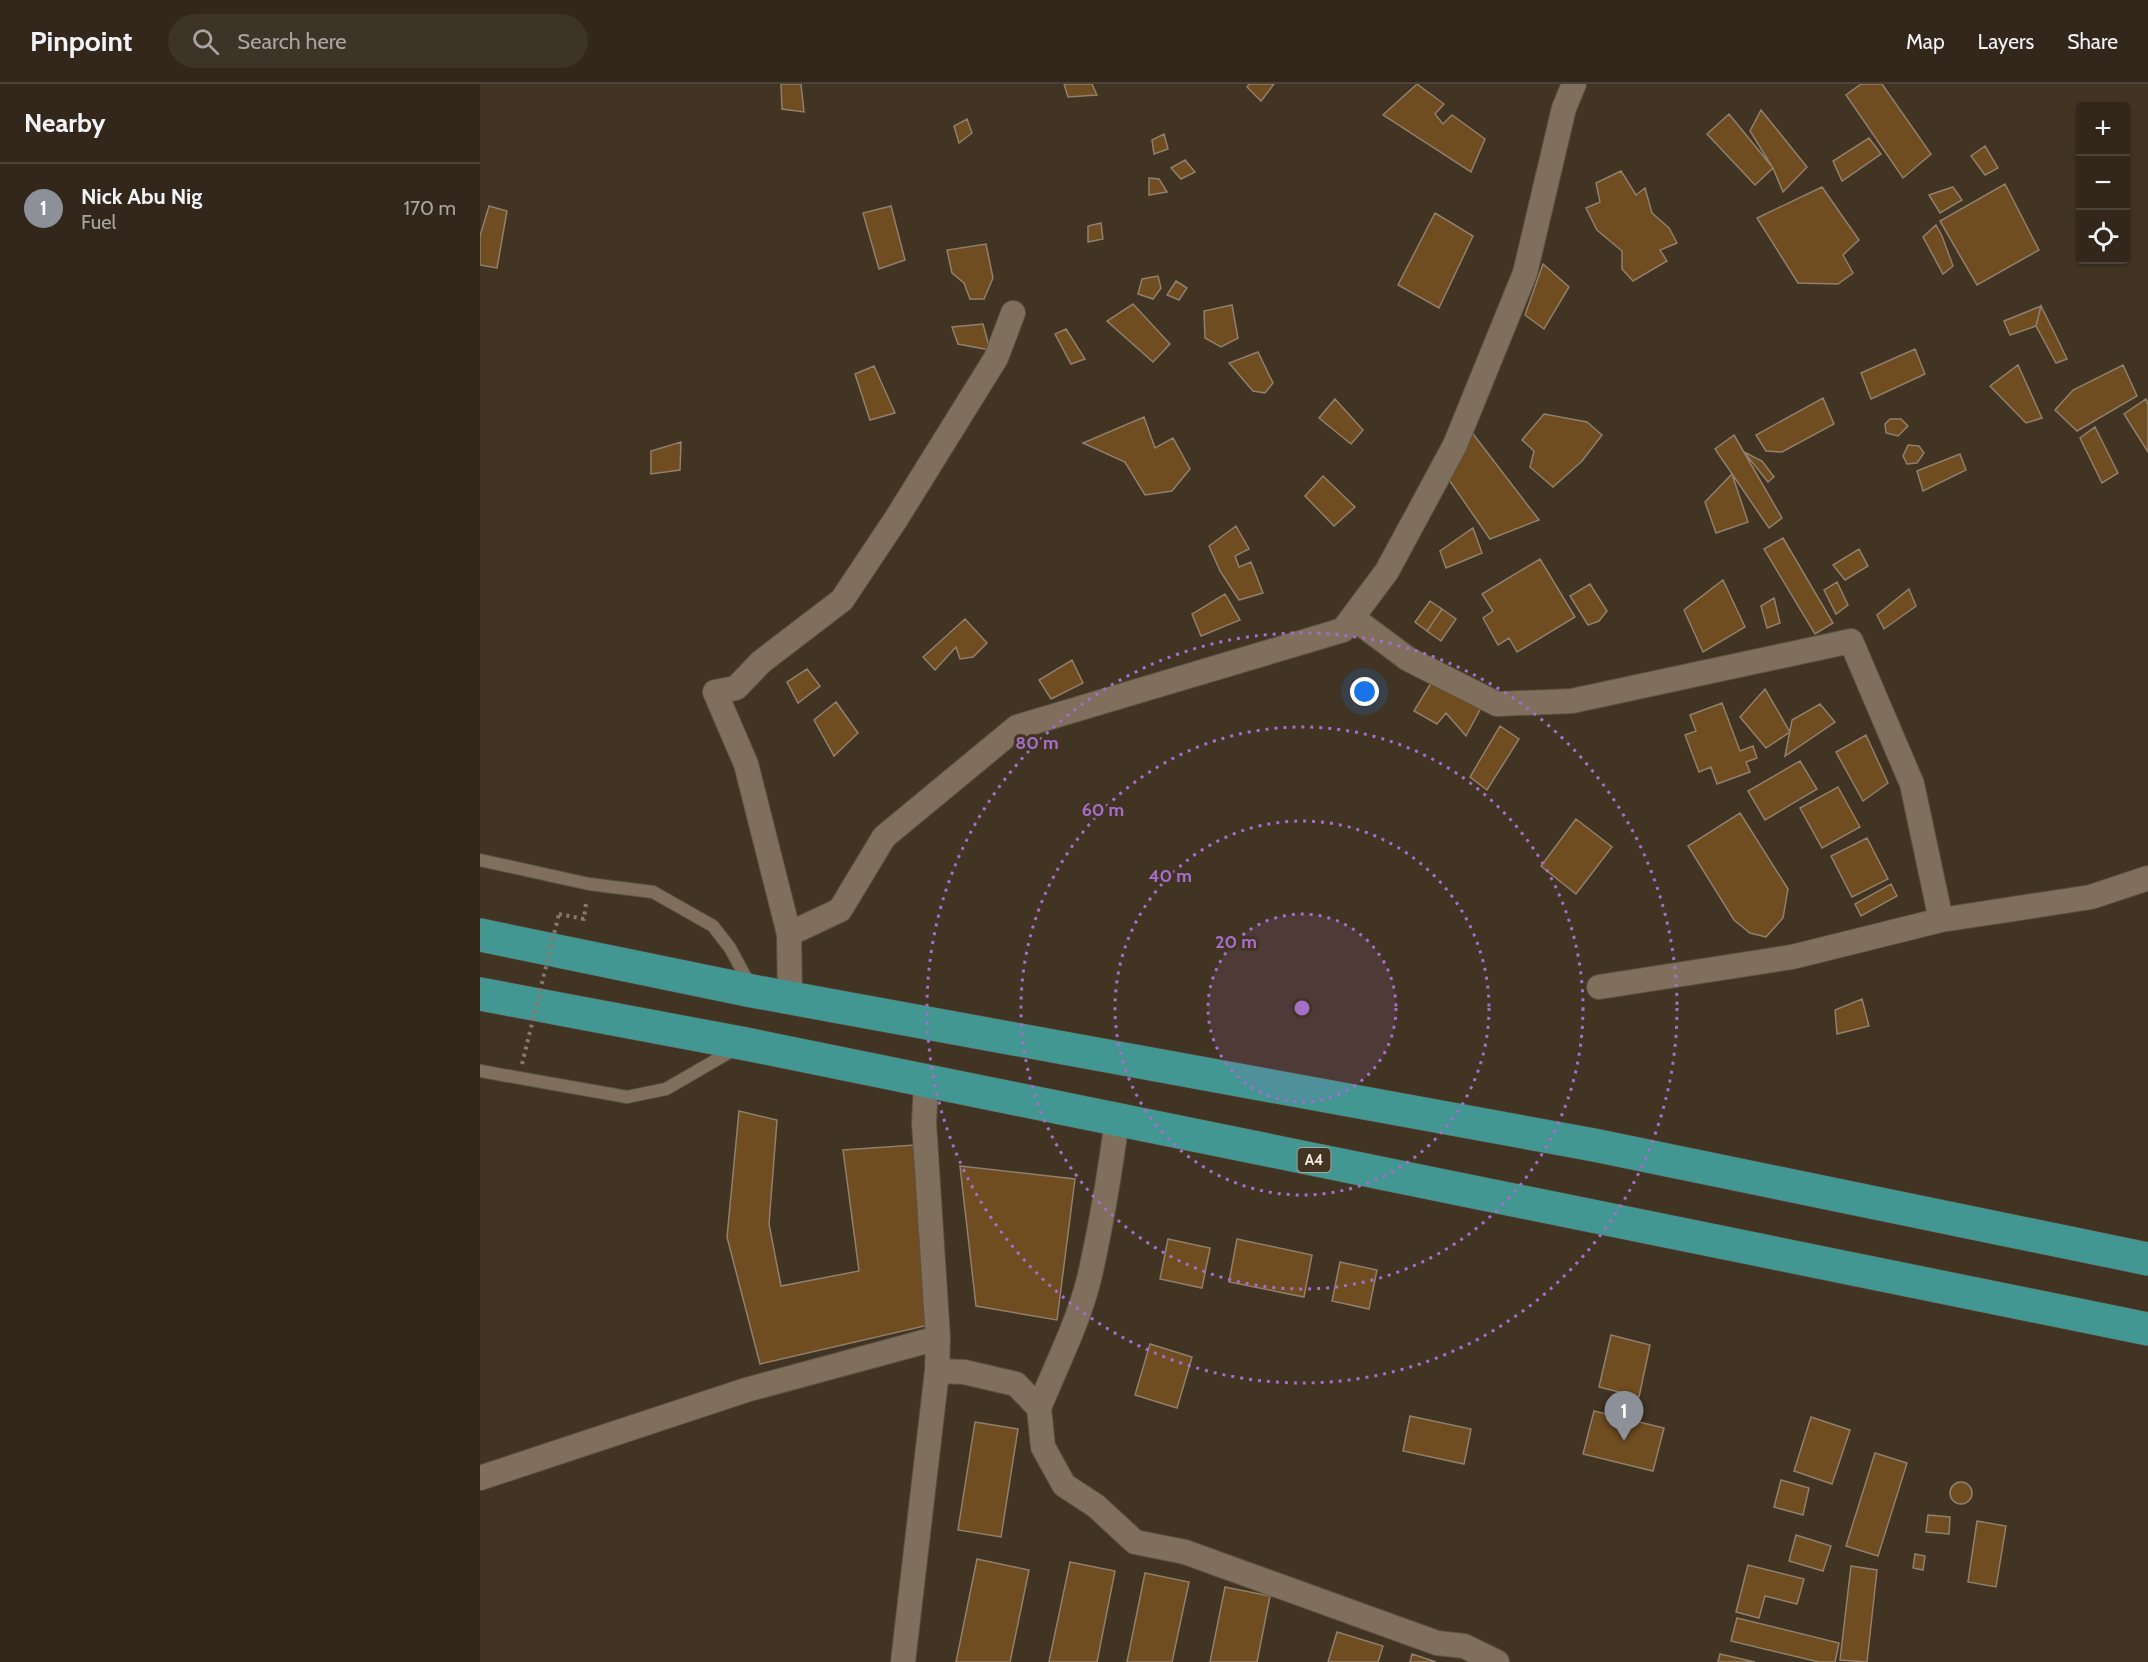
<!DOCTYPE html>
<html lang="en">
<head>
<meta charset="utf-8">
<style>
	:root { --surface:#32271a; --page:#3d3327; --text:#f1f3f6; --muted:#a8a5a2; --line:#4d4439; --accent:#8c9099 }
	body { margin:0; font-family:Cabin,sans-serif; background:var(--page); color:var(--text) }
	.controls { position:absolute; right:18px; top:18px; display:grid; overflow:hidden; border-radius:6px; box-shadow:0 2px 4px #0004 }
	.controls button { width:54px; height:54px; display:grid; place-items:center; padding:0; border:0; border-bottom:2px solid var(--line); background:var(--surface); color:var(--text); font:30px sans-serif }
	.you { position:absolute; left:885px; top:608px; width:21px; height:21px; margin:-15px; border:4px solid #fff; border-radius:50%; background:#1a73e8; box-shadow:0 0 0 9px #1a73e833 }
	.badge { display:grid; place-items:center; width:39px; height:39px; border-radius:50%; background:var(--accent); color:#fff; font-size:20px; font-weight:700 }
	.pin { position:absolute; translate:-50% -50px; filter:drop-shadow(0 2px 3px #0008) }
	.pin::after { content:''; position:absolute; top:32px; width:21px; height:18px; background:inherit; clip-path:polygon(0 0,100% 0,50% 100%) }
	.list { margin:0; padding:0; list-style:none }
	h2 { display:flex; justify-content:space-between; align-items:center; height:78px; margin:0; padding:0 24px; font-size:26px }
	h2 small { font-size:20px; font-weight:400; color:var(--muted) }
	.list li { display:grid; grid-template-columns:39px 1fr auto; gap:18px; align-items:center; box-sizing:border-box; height:90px; padding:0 24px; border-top:2px solid var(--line) }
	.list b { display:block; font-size:22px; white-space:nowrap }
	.list p { margin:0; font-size:20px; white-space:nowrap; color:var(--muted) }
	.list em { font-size:20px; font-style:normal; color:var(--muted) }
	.icon { flex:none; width:33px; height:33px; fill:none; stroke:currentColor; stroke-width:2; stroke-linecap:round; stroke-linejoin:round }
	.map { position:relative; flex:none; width:1668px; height:1578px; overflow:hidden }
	header { display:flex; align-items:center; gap:36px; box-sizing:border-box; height:84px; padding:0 30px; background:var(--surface); border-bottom:2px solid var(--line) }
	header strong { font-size:28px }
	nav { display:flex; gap:33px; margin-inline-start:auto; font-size:21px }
	.search { width:420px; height:54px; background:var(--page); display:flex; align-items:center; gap:15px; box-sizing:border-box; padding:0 21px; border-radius:33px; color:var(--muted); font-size:22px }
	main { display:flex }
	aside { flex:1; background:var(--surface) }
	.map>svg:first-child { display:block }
	.building { fill:#6f4d21; stroke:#907f6c; stroke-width:1.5 }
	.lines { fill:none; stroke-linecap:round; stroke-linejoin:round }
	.service-casing { stroke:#5e5142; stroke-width:14 }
	.minor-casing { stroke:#5e5142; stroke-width:26 }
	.trunk-casing { stroke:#5e5142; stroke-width:34 }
	.path { stroke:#86796b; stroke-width:4; stroke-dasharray:3 4.5; stroke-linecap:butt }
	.service { stroke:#7f6f5c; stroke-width:12 }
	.minor { stroke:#7f6f5c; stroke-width:24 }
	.trunk { stroke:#429793; stroke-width:33 }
	.path-bridge { stroke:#86796b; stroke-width:4; stroke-dasharray:3 4.5; stroke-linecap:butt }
	.ring { fill:none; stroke:#a56ecb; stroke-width:3; stroke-dasharray:3 6 }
	.labels { text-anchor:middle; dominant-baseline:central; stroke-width:6; stroke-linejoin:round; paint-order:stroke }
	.shield { fill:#423423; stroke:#bfb3a7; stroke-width:1.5 }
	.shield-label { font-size:15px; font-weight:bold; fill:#f4eae0 }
	.centre { fill:#a56ecb; stroke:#423423; stroke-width:3 }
	.ring-label { font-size:18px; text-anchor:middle; font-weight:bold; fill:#a56ecb; stroke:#423423; stroke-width:6; stroke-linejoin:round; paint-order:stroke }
</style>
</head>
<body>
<header>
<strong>Pinpoint</strong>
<div class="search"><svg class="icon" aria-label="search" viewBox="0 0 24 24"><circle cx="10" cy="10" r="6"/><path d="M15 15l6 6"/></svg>Search here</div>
<nav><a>Map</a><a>Layers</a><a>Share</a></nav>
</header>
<main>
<aside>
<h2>Nearby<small></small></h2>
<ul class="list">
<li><span class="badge">1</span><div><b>Nick Abu Nig</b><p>Fuel</p></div><em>170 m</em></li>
</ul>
</aside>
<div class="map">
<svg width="1668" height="1578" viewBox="0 0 1668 1578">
	<rect width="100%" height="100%" fill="#423423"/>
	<!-- building -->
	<path class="building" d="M301 0H321L324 28 302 25Z
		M584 0H612L617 11 588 13Z
		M769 0H794L781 17 767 3Z
		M937 0 964 20 955 30 963 40 972 31 1005 55 991 88 903 31Z
		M1381 0H1402L1451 70 1423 94 1366 11Z
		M1281 26 1327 83 1303 108 1293 84 1270 47Z
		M1249 30 1293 84 1275 101 1227 50Z
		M487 35 492 49 479 59 474 42Z
		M684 50 688 65 674 70 672 56Z
		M1389 54 1401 70 1362 97 1353 77Z
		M1505 62 1518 84 1505 91 1491 72Z
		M705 76 715 88 701 95 691 84Z
		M1141 87 1156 111 1165 104 1172 129 1189 144 1197 159 1180 166 1187 177 1153 197 1142 185V167L1117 146 1106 124 1120 118 1116 99Z
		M669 94 679 95 687 108 669 111Z
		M1525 100 1559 166 1497 201 1460 137Z
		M1342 103 1379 156 1363 171 1373 189 1358 200 1318 199 1277 134Z
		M1473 103 1482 116 1460 129 1449 111Z
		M9 122 27 127 17 184 0 181V152Z
		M411 122 425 176 399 185 383 129Z
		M955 129 993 152 959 224 918 201Z
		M621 139 623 155 608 158V142Z
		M1456 141 1462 152 1473 182 1463 190 1443 153Z
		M506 160 513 194 504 215H490L484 199 472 189 467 166Z
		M1063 180 1089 203 1064 245 1045 231Z
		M678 192 681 204 673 215 658 210 662 195Z
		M696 197 707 204 699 216 687 211Z
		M653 220 690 260 673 278 627 237Z
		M752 221 758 254 741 263 725 254 724 227Z
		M1561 222 1577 254 1587 275 1576 279 1556 242Z
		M1561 222 1556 242 1530 251 1524 237Z
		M503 240 510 266 478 260 472 243Z
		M586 245 605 275 591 280 575 250Z
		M1435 265 1445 290 1391 315 1381 289Z
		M778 268 793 299 785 309 773 307 749 279Z
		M1538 281 1562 334 1546 339 1510 302Z
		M1643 281 1657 312 1597 347 1575 326 1593 306Z
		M394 282 415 329 390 336 375 290Z
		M1343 314 1354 340 1302 368 1286 367 1276 351Z
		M855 315 883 346 871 360 839 334Z
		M1666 315 1668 320V368L1644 330Z
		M1064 330 1107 338 1122 351 1102 377 1073 403 1050 383 1054 367 1042 356Z
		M664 333 675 364 693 354 710 385 692 407 665 411 645 378 603 359Z
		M1410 335H1421L1428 342 1418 352 1406 349 1405 340Z
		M1615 343 1638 389 1622 399 1600 354Z
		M990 346 1059 436 1010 455 967 393Z
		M1254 351 1302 434 1289 444 1235 365Z
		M201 358 200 386 171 390V367Z
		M1428 361 1439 362 1444 369 1437 379 1427 380 1423 372Z
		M1264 368 1282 377 1294 393 1288 398Z
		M1480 370 1486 386 1443 407 1437 387Z
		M1252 390 1268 438 1236 449 1225 418Z
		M843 392 875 423 854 442 825 412Z
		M756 442 769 465 755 472 759 483 771 478 783 509 759 516 740 487 729 462Z
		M993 444 1002 469 966 484 960 467Z
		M1303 454 1353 539 1335 550 1284 465Z
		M1379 465 1388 482 1365 496 1353 481Z
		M1060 475 1095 533 1037 568 1029 554 1018 561 1003 534 1013 527 1002 510Z
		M1243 496 1265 543 1223 568 1204 526Z
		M1357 498 1368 521 1356 530 1344 506Z
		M1110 500 1127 527 1119 537 1108 541 1090 512Z
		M1429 505 1436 522 1404 545 1397 531Z
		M745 510 760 536 721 552 712 530Z
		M1294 514 1300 539 1287 544 1281 522Z
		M950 517 962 525 947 547 935 538Z
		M962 525 976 535 961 557 947 547Z
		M485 535 507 559 493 573 480 575 476 563 455 586 443 573Z
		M592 576 603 599 571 615 559 596Z
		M327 585 340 602 318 619 307 598Z
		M954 594 1003 620 986 652 966 629 957 640 934 627Z
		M1285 605 1310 648 1286 664 1260 633Z
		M356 618 378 649 354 672 334 636Z
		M1242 619 1260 667 1273 662 1277 674 1266 678 1270 688 1237 700 1231 683 1219 688 1205 651 1216 647 1210 631Z
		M1340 620 1355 638 1305 672 1312 636Z
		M1020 642 1039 655 1007 706 990 693Z
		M1386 651 1408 699 1383 717 1356 668Z
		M1320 677 1337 705 1285 736 1268 707Z
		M1358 703 1380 743 1342 764 1320 724Z
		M1260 729 1308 805 1303 834 1286 853 1270 849 1254 836 1208 762Z
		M1096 735 1132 763 1096 810 1061 782Z
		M1387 754 1408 795 1372 813 1351 772Z
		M1411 800 1417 812 1381 832 1375 820Z
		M1382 915 1389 942 1357 950 1355 926Z
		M259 1027 297 1036 289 1140 301 1202 379 1187 363 1066 435 1061 453 1240 280 1280 247 1153Z
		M480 1082 595 1095 577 1236 496 1222Z
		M688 1155 730 1164 722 1204 680 1195Z
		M757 1155 832 1171 824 1213 749 1198Z
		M860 1178 897 1186 889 1225 852 1217Z
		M1131 1251 1170 1261 1159 1313 1119 1303Z
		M670 1260 712 1273 697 1324 655 1311Z
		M1114 1327 1184 1344 1173 1387 1103 1370Z
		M930 1332 991 1345 984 1380 923 1367Z
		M1331 1333 1370 1346 1352 1400 1314 1387Z
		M495 1338 538 1345 521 1453 478 1446Z
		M1395 1369 1427 1379 1398 1472 1366 1462Z
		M1301 1396 1329 1404 1323 1431 1294 1423Z
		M1470 1409a11 11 0 1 1 22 0a11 11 0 1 1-22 0Z
		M1448 1431 1470 1433 1469 1450 1446 1448Z
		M1497 1437 1526 1442 1516 1503 1488 1498Z
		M1316 1451 1351 1462 1343 1487 1309 1477Z
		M1435 1470 1445 1472 1443 1486 1433 1484Z
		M497 1475 549 1486 530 1578H476Z
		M590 1478 635 1487 617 1578H569Z
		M1268 1481 1324 1495 1317 1520 1285 1512 1279 1534 1256 1528Z
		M1371 1482 1397 1486 1387 1578 1360 1576Z
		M665 1489 709 1498 692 1578H647Z
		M745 1503 790 1512 777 1578H730Z
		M1257 1534 1359 1559 1355 1578H1339L1251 1557Z
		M857 1548 903 1562 898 1578H848Z
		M932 1570 956 1578H930Z
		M1240 1570 1275 1578H1238Z"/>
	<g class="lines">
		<defs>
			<path id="service" d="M0 776 109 800 173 808 233 842 250 864 271 903
				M0 987 147 1013 186 1005 255 965"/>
			<path id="minor" d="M873 534 928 575 1017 620 1092 617 1371 557 1432 700 1461 836
				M309 850 266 680 235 608 256 604 281 578 362 516 416 435 516 274 533 229
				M1119 903 1312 873 1461 836 1611 813 1668 794
				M310 912 309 850 360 826 404 753 537 643 863 546 907 487 975 361 1045 189 1084 24 1094 0
				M457 1287 484 1288 536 1300 559 1324 563 1363 584 1401 616 1422 655 1458 705 1468 957 1559 984 1562 1017 1578
				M559 1324C576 1282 598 1239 609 1195 621 1143 630 1088 637 1036
				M0 1394 266 1306 458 1254
				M423 1578 457 1287 458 1254 444 1039 446 997"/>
			<path id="trunk" d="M0 851 272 907 1114 1061 1668 1175
				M0 910 266 960 1668 1245"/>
		</defs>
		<!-- service casing -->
		<use href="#service" class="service-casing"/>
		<!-- minor casing -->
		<use href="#minor" class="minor-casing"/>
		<!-- trunk casing -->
		<use href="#trunk" class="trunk-casing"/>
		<!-- path -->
		<path class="path" d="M79 830 104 835 106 819"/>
		<!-- service -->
		<use href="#service" class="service"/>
		<!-- minor -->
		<use href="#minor" class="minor"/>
		<!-- trunk -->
		<use href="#trunk" class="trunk"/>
		<!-- path-bridge -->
		<path class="path-bridge" d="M42 980 79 830"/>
	</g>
	<!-- distance rings -->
	<circle cx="822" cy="924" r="94" fill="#a56ecb" fill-opacity=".12"/>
	<g class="ring">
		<circle cx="822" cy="924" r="94"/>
		<circle cx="822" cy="924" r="187"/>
		<circle cx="822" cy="924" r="281"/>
		<circle cx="822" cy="924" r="375"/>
	</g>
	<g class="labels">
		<!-- shield labels -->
		<rect class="shield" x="817.5" y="1064" width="33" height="24" rx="4.5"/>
		<g class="shield-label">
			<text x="834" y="1076">A4</text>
		</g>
	</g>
	<circle cx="822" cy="924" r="9" class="centre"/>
	<g class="ring-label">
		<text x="557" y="665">80 m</text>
		<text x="623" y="732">60 m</text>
		<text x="690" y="798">40 m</text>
		<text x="756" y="864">20 m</text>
	</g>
</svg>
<div class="controls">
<button>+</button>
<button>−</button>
<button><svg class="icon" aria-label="locate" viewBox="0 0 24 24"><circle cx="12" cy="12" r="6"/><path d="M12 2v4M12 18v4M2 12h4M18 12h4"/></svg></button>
</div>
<div class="you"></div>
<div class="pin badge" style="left:1144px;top:1357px">1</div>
</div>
</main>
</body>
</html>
